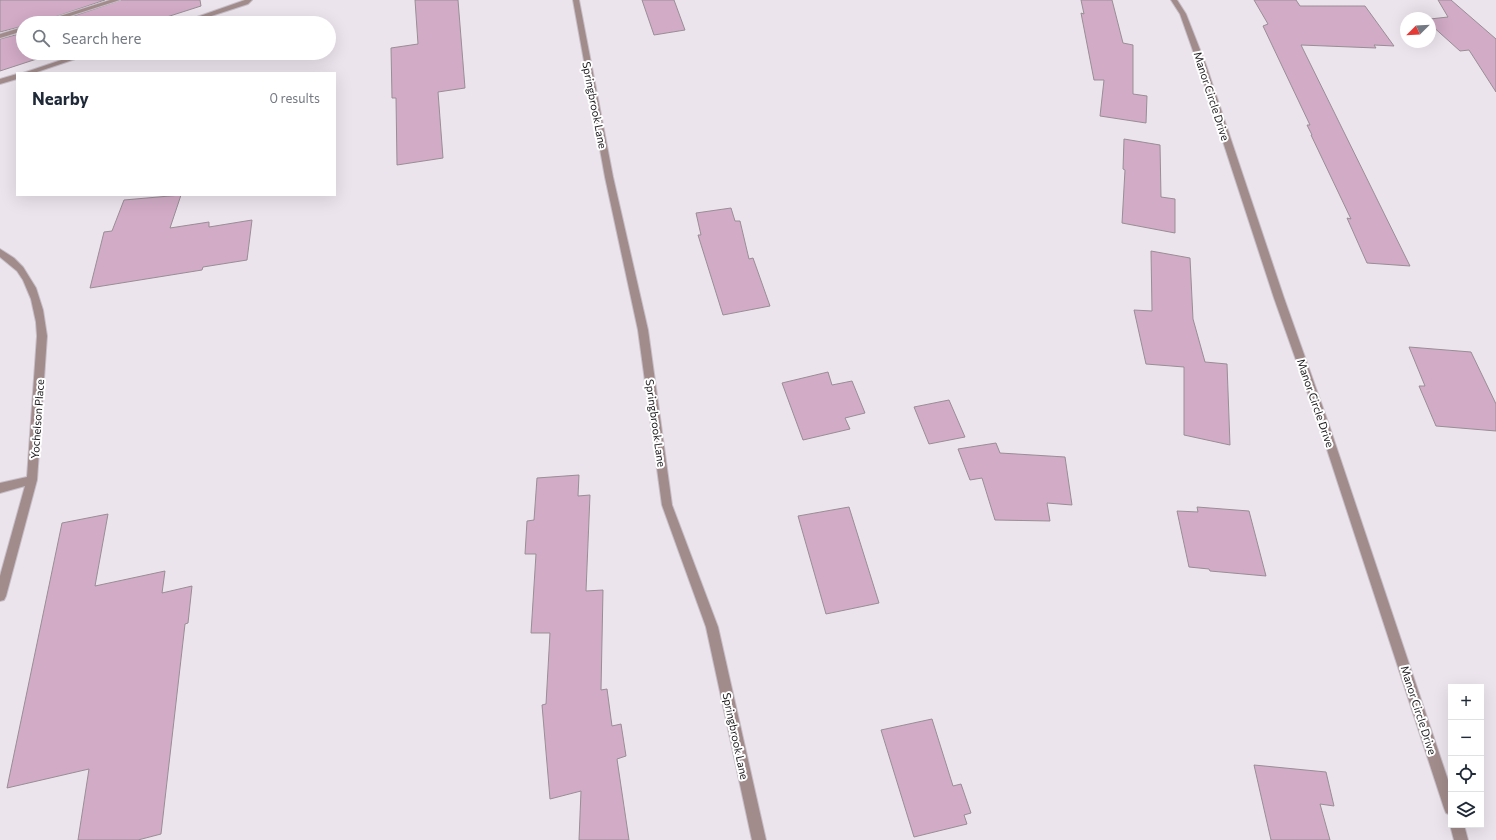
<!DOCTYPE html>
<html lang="en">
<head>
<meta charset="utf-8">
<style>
	:root { --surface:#fff; --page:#f2f2f3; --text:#1f2937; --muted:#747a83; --line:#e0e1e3 }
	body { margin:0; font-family:Commissioner,sans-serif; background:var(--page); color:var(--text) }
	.controls { position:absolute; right:12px; bottom:12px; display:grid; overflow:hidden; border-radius:0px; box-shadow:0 4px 16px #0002 }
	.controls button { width:36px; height:36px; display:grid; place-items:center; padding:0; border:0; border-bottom:1px solid var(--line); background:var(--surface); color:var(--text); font:20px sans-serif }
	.compass { position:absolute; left:1400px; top:12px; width:36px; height:36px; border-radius:50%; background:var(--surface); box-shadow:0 4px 16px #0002; rotate:246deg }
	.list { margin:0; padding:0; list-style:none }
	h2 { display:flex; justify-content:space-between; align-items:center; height:52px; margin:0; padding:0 16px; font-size:17px }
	h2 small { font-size:13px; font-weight:400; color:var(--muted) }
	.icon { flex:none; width:22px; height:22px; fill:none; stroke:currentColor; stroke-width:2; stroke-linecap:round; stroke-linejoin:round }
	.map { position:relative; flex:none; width:1496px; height:840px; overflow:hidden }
	.search { position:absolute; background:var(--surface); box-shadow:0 4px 16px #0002; left:16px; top:16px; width:320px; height:44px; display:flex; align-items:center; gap:10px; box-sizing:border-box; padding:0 14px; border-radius:22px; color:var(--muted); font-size:15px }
	.panel { position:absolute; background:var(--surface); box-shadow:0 4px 16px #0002; left:16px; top:72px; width:320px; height:124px; border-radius:0px }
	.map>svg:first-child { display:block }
	.building { fill:#d2abc6; stroke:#988e95 }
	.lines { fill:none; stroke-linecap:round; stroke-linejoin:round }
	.service-casing { stroke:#c6bfc7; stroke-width:2 }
	.minor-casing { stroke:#c6bfc7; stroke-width:2 }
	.service { fill:#a18b8b; fill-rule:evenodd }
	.minor { fill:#a18b8b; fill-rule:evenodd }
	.labels { text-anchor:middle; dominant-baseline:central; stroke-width:4; stroke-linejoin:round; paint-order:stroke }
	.street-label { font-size:11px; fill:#1b181b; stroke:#fff }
</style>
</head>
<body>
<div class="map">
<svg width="1496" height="840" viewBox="0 0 1496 840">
	<rect width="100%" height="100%" fill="#ece4ed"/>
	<!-- building -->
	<path class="building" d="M0 0H105L37 23H23V26L0 32Z
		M121 0H200L201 6 148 23H53Z
		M415 0H458L465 88 438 92 443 158 397 165 396 98H392L391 48 418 44Z
		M642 0H674L685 30 654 35Z
		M1081 0H1112L1123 43 1133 45V94L1147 96 1146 123 1100 116 1104 80H1094L1081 13 1084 14Z
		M1254 0H1296L1300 6H1365L1394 46 1374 45 1376 48 1301 45 1410 266 1367 263 1347 218 1351 219 1311 135H1312L1307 125H1310L1263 26 1268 24Z
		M1438 0H1451L1496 39V92L1469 50 1460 51 1430 24V19L1448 17Z
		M23 33V53H55L0 71V39Z
		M1124 139 1160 145 1161 197 1175 199V233L1122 223 1125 170 1123 169Z
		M181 195 170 228 209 222V227L252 220 247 260 203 267 202 270 90 288 104 232 112 231 124 200Z
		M731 208 735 221H740L749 259 753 258 770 306 723 315 698 235H701L696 213Z
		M1151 251 1190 258 1193 319 1205 362 1227 364 1230 445 1184 435V367L1146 364 1134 310 1152 311Z
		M1409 347 1471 352 1496 404V431L1436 426 1419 386H1425Z
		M828 372 832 385 852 381 865 413 845 418 850 429 803 440 782 383Z
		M949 400 965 437 929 444 914 407Z
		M996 443 1000 453 1065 457 1072 505 1047 503 1050 521 995 520 982 478 970 480 958 449Z
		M579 475 578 496 590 495 586 591 603 590 601 690 607 689 612 726 621 724 626 756 617 759 629 840H579L581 791 550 799 542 705 546 704 550 633H531L536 554H525L527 521 534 520 537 478Z
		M849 507 879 603 826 614 798 516Z
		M1197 507 1249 511 1266 576 1210 571 1209 569 1189 567 1177 511 1198 512Z
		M108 514 95 586 165 571 162 593 192 586 188 623 185 624 161 834 138 840H78L89 769 7 788 62 523Z
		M932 719 953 786 961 784 971 813 964 815 967 824 914 837 881 730Z
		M1254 765 1326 772 1334 806 1320 804 1330 840H1271Z"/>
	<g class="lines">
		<defs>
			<path id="service" d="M110 0H120L48 23H38Z
				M245 0H252L248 4 190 23H180Z
				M23 27V31L0 38V34Z
				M82 53H93L34 73H23Z
				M17 74V79L0 84V79Z"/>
			<path id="minor" d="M573 0H579L613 177 648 330 672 505 718 627 766 840H752L706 627 662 505 638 330 605 177Z
				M1171 0H1177L1186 14 1206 65 1284 298 1329 425 1451 789V815L1446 813 1444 808 1319 425 1274 298 1198 65 1180 14Z
				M0 249 14 258 23 267 36 288 43 310 47 336 37 480 6 596 4 600 0 601V576L25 486 0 493V483L27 477 37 336 36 322 31 299 23 280 17 271 0 257Z
				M1451 824V825H1464L1468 840H1454L1450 825Z"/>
		</defs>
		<!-- service casing -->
		<use href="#service" class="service-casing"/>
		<!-- minor casing -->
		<use href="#minor" class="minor-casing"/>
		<!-- service -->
		<use href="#service" class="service"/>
		<!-- minor -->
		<use href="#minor" class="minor"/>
	</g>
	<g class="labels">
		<!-- street labels -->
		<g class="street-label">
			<text transform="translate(1212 96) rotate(72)">Manor Circle Drive</text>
			<text transform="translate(595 105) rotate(79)">Springbrook Lane</text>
			<text transform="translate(1316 403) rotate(71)">Manor Circle Drive</text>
			<text transform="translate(37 419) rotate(-86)">Yochelson Place</text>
			<text transform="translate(656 423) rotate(82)">Springbrook Lane</text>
			<text transform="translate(1419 710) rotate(72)">Manor Circle Drive</text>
			<text transform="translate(736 736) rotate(78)">Springbrook Lane</text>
		</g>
	</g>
</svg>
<div class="controls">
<button>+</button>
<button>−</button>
<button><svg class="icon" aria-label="locate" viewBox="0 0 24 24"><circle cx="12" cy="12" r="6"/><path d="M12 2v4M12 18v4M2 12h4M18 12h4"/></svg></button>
<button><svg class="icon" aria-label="layers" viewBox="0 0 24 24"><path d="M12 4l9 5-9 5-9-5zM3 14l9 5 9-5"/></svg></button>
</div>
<svg class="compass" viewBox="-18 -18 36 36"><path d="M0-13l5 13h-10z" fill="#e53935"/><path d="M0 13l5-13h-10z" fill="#747a83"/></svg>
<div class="search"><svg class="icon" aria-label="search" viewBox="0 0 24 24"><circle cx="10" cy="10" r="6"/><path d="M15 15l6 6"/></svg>Search here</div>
<section class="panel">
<h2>Nearby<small>0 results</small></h2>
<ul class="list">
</ul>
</section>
</div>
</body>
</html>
